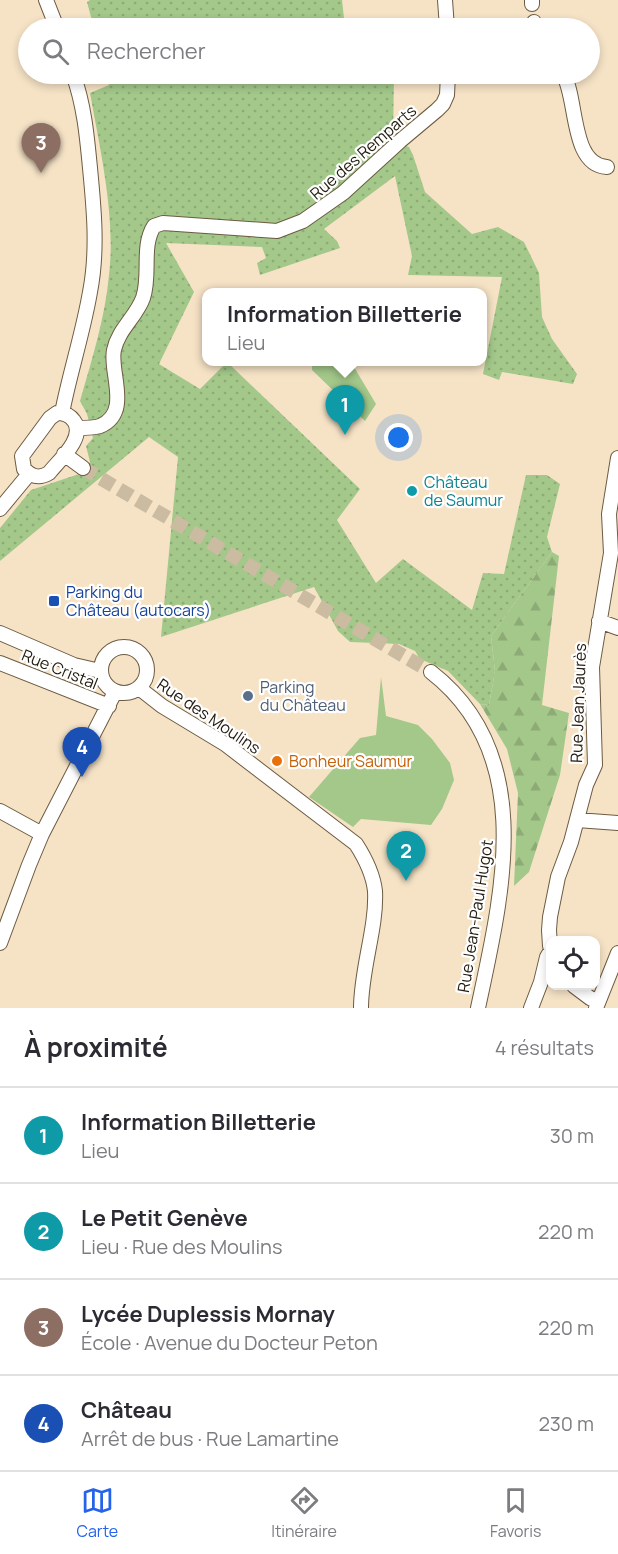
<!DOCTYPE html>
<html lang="fr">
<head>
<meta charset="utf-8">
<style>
	:root { --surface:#fff; --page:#f2f2f3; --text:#2b2b33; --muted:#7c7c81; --line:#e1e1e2; --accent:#2563eb }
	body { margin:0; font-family:Manrope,sans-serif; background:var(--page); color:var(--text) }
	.controls { position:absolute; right:18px; bottom:18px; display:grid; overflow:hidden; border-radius:12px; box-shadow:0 3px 9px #0003 }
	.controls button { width:54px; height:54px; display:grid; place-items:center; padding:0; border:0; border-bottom:2px solid var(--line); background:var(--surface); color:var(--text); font:30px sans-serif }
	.you { position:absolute; left:399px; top:438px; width:21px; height:21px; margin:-15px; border:4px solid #fff; border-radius:50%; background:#1a73e8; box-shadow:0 0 0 9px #1a73e833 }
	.badge { display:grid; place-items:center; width:39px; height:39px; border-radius:50%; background:var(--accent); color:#fff; font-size:20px; font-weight:700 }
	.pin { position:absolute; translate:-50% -50px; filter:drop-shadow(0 2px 3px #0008) }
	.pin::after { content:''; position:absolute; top:32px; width:21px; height:18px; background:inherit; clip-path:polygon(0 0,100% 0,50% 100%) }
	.popup { position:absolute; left:202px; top:288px; width:285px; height:78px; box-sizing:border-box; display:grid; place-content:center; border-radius:12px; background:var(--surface); filter:drop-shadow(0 2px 4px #0005); font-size:20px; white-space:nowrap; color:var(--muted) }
	.popup b { font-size:22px; color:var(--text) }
	.popup::after { content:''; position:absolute; left:50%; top:100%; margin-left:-12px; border:12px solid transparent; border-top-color:var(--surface) }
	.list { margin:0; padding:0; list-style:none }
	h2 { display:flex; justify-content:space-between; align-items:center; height:78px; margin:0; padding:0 24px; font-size:26px }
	h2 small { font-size:20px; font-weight:400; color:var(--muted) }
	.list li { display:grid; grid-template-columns:39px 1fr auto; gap:18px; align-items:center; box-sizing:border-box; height:96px; padding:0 24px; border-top:2px solid var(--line) }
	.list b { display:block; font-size:22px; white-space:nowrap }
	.list p { margin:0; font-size:20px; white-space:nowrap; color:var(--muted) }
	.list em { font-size:20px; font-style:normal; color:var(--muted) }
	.icon { flex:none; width:33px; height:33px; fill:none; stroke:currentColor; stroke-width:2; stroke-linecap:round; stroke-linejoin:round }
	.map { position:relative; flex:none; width:618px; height:1008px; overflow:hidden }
	.search { position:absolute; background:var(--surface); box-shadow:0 3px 9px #0003; left:18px; right:18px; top:18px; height:66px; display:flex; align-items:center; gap:15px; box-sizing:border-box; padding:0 21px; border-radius:33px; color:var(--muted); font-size:22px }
	.sheet { height:462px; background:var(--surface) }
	nav { display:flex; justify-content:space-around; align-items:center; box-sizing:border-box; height:84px; border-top:2px solid var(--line); background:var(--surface); font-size:16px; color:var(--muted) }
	nav a { display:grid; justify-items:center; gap:3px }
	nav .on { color:var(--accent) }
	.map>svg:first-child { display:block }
	.green { fill:#a3c88a }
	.forest { fill:url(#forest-firs) }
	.park { fill:url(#park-dots) }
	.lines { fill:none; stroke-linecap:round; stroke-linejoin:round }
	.minor-tunnel { stroke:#cbbba1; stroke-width:14; stroke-dasharray:14 7; stroke-linecap:butt }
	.minor-casing { stroke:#6c5b42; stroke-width:16 }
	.minor { stroke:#fff; stroke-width:14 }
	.culture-dot { fill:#0f9aa8; stroke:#fff; stroke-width:2 }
	.transit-dot { fill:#1a4fb4; stroke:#fff; stroke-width:2 }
	.service-dot { fill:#5c6f8a; stroke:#fff; stroke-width:2 }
	.food-dot { fill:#e8710a; stroke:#fff; stroke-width:2 }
	.labels { text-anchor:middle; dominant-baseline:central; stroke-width:4.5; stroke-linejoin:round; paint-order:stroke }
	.street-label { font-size:16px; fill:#211a0f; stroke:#fff }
	.culture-label { font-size:16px; fill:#0d838f; stroke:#fff; text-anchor:start }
	.transit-label { font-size:16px; fill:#164399; stroke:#fff; text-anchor:start }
	.service-label { font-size:16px; fill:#4e5e75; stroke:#fff; text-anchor:start }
	.food-label { font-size:16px; fill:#c56008; stroke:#fff; text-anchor:start }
</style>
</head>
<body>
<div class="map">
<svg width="618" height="1008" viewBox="0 0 618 1008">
	<defs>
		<pattern id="forest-firs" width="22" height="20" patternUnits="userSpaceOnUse" patternTransform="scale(1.5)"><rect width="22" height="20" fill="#a3c88a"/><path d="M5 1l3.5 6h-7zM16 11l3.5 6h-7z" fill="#8cab76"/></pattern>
		<pattern id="park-dots" width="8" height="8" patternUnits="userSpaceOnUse" patternTransform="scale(1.5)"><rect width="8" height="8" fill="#a3c88a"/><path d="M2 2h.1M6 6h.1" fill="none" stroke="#8cab76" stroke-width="1.8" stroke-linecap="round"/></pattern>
	</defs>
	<rect width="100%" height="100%" fill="#f6e3c6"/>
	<!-- green -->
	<path class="green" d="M312 362H351L376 404 365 421 312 370Z
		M381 677 386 716 418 725 432 739 450 763 454 780 442 809 431 825 361 819 353 827 309 797 360 738 376 735Z"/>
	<!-- forest -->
	<path class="forest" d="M552 552 559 556 542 705 569 713 560 775 529 872 514 886 518 793 507 749 480 704 489 705 495 671 491 636Z"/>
	<!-- park -->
	<path class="park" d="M90 0H342L345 28H94L87 2Z
		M106 74H394L393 141 409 147 413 155 425 192 472 234 498 227 524 242 539 273 542 317 552 339 577 374 573 384 502 372 499 380 483 374 502 277 408 275 412 256 395 176 324 229 337 241 340 248 260 275 257 263 266 258 262 247 166 243 194 292 159 364 200 389 227 362 360 489 337 520 376 583 403 559 472 610 483 573 504 574 526 475H547L560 484 547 537 552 552 491 636 495 671 489 705 480 704 448 671 420 659 415 651 399 644 350 642 338 631 314 587 161 637 178 457 149 437 0 561V528L31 490 79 474 90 462 86 446 93 438 87 414 80 401C92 359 105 318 109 275 116 218 100 149 90 93L109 85Z"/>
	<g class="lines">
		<!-- minor-tunnel -->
		<path class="minor-tunnel" d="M83 468 431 672"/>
		<defs>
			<path id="minor" d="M46 0 57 28
				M445 0 447 28
				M532 0V4
				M534 22 537 28
				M563 74C578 98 570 165 607 167
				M57 413C64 413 70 415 74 421 86 438 58 461 49 473 39 479 32 477 24 469L22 456 50 418Z
				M62 413C70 372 83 333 90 292 98 251 94 209 90 168 87 136 84 104 73 74
				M77 428C84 428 94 428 100 426 132 413 109 371 114 350 118 330 136 317 143 298 151 274 141 247 154 226L163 223 277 231 303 221 343 193 400 141 437 110 443 104 447 95 448 74
				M64 454 83 468
				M0 509 29 474
				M599 621 618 628
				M0 633 74 665 100 671
				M101 670a23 23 0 1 1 46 0a23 23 0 1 1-46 0Z
				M0 663 109 706
				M431 672C538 755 502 895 478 1008
				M139 688 162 706 225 744 356 844C365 858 373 873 375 891 377 927 361 969 361 1008
				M0 811 42 834
				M577 820 618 823
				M0 943 29 865 42 834 115 692
				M550 946 549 930 550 917 558 877 571 842 586 785 595 765 592 667 611 553 609 514 618 458
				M574 986 590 998 598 1002
				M531 1008 541 982 547 957 550 952
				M596 1008 618 953"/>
		</defs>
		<!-- minor casing -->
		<use href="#minor" class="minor-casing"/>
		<!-- minor -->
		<use href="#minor" class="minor"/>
	</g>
	<!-- markers -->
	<circle class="culture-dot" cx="412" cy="491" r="6"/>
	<rect class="transit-dot" x="48" y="595" width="12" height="12" rx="3"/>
	<circle class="service-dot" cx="248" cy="696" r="6"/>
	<circle class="food-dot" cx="277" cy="761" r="6"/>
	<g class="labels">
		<!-- street labels -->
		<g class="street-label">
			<text transform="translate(363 152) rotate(-41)">Rue des Remparts</text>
			<text transform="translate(60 669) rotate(22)">Rue Cristal</text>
			<text transform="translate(578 703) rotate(-88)">Rue Jean Jaurès</text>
			<text transform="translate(209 716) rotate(34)">Rue des Moulins</text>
			<text transform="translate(475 916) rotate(-81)">Rue Jean-Paul Hugot</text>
		</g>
		<!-- culture labels -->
		<g class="culture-label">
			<text x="424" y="482">Château<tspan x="424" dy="18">de Saumur</tspan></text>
		</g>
		<!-- transit labels -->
		<g class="transit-label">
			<text x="66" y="592">Parking du<tspan x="66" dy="18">Château (autocars)</tspan></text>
		</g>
		<!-- service labels -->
		<g class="service-label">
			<text x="260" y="687">Parking<tspan x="260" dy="18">du Château</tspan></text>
		</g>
		<!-- food labels -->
		<g class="food-label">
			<text x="289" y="761">Bonheur Saumur</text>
		</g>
	</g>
</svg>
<div class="controls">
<button><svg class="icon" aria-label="locate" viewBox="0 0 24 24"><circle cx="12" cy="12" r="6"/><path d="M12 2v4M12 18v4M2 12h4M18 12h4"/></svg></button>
</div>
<div class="you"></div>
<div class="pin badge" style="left:345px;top:435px;background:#0f9aa8">1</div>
<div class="popup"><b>Information Billetterie</b>Lieu</div>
<div class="pin badge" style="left:406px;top:881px;background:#0f9aa8">2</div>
<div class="pin badge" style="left:41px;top:173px;background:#8d6e63">3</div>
<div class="pin badge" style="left:82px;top:777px;background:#1a4fb4">4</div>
<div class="search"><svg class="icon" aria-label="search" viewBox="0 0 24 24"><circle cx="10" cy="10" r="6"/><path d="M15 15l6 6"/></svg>Rechercher</div>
</div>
<section class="sheet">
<h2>À proximité<small>4 résultats</small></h2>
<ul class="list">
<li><span class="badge" style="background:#0f9aa8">1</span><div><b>Information Billetterie</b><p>Lieu</p></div><em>30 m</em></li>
<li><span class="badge" style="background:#0f9aa8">2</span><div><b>Le Petit Genève</b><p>Lieu · Rue des Moulins</p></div><em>220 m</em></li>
<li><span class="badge" style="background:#8d6e63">3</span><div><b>Lycée Duplessis Mornay</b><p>École · Avenue du Docteur Peton</p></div><em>220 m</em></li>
<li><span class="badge" style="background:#1a4fb4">4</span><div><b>Château</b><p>Arrêt de bus · Rue Lamartine</p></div><em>230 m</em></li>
</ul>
</section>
<nav>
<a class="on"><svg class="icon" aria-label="map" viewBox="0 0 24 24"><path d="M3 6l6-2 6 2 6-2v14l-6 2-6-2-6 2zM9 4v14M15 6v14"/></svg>Carte</a>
<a><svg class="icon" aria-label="directions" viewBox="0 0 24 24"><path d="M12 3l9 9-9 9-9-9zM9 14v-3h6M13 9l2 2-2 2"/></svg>Itinéraire</a>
<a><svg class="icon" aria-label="saved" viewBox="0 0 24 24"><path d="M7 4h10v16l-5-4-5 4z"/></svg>Favoris</a>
</nav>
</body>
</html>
